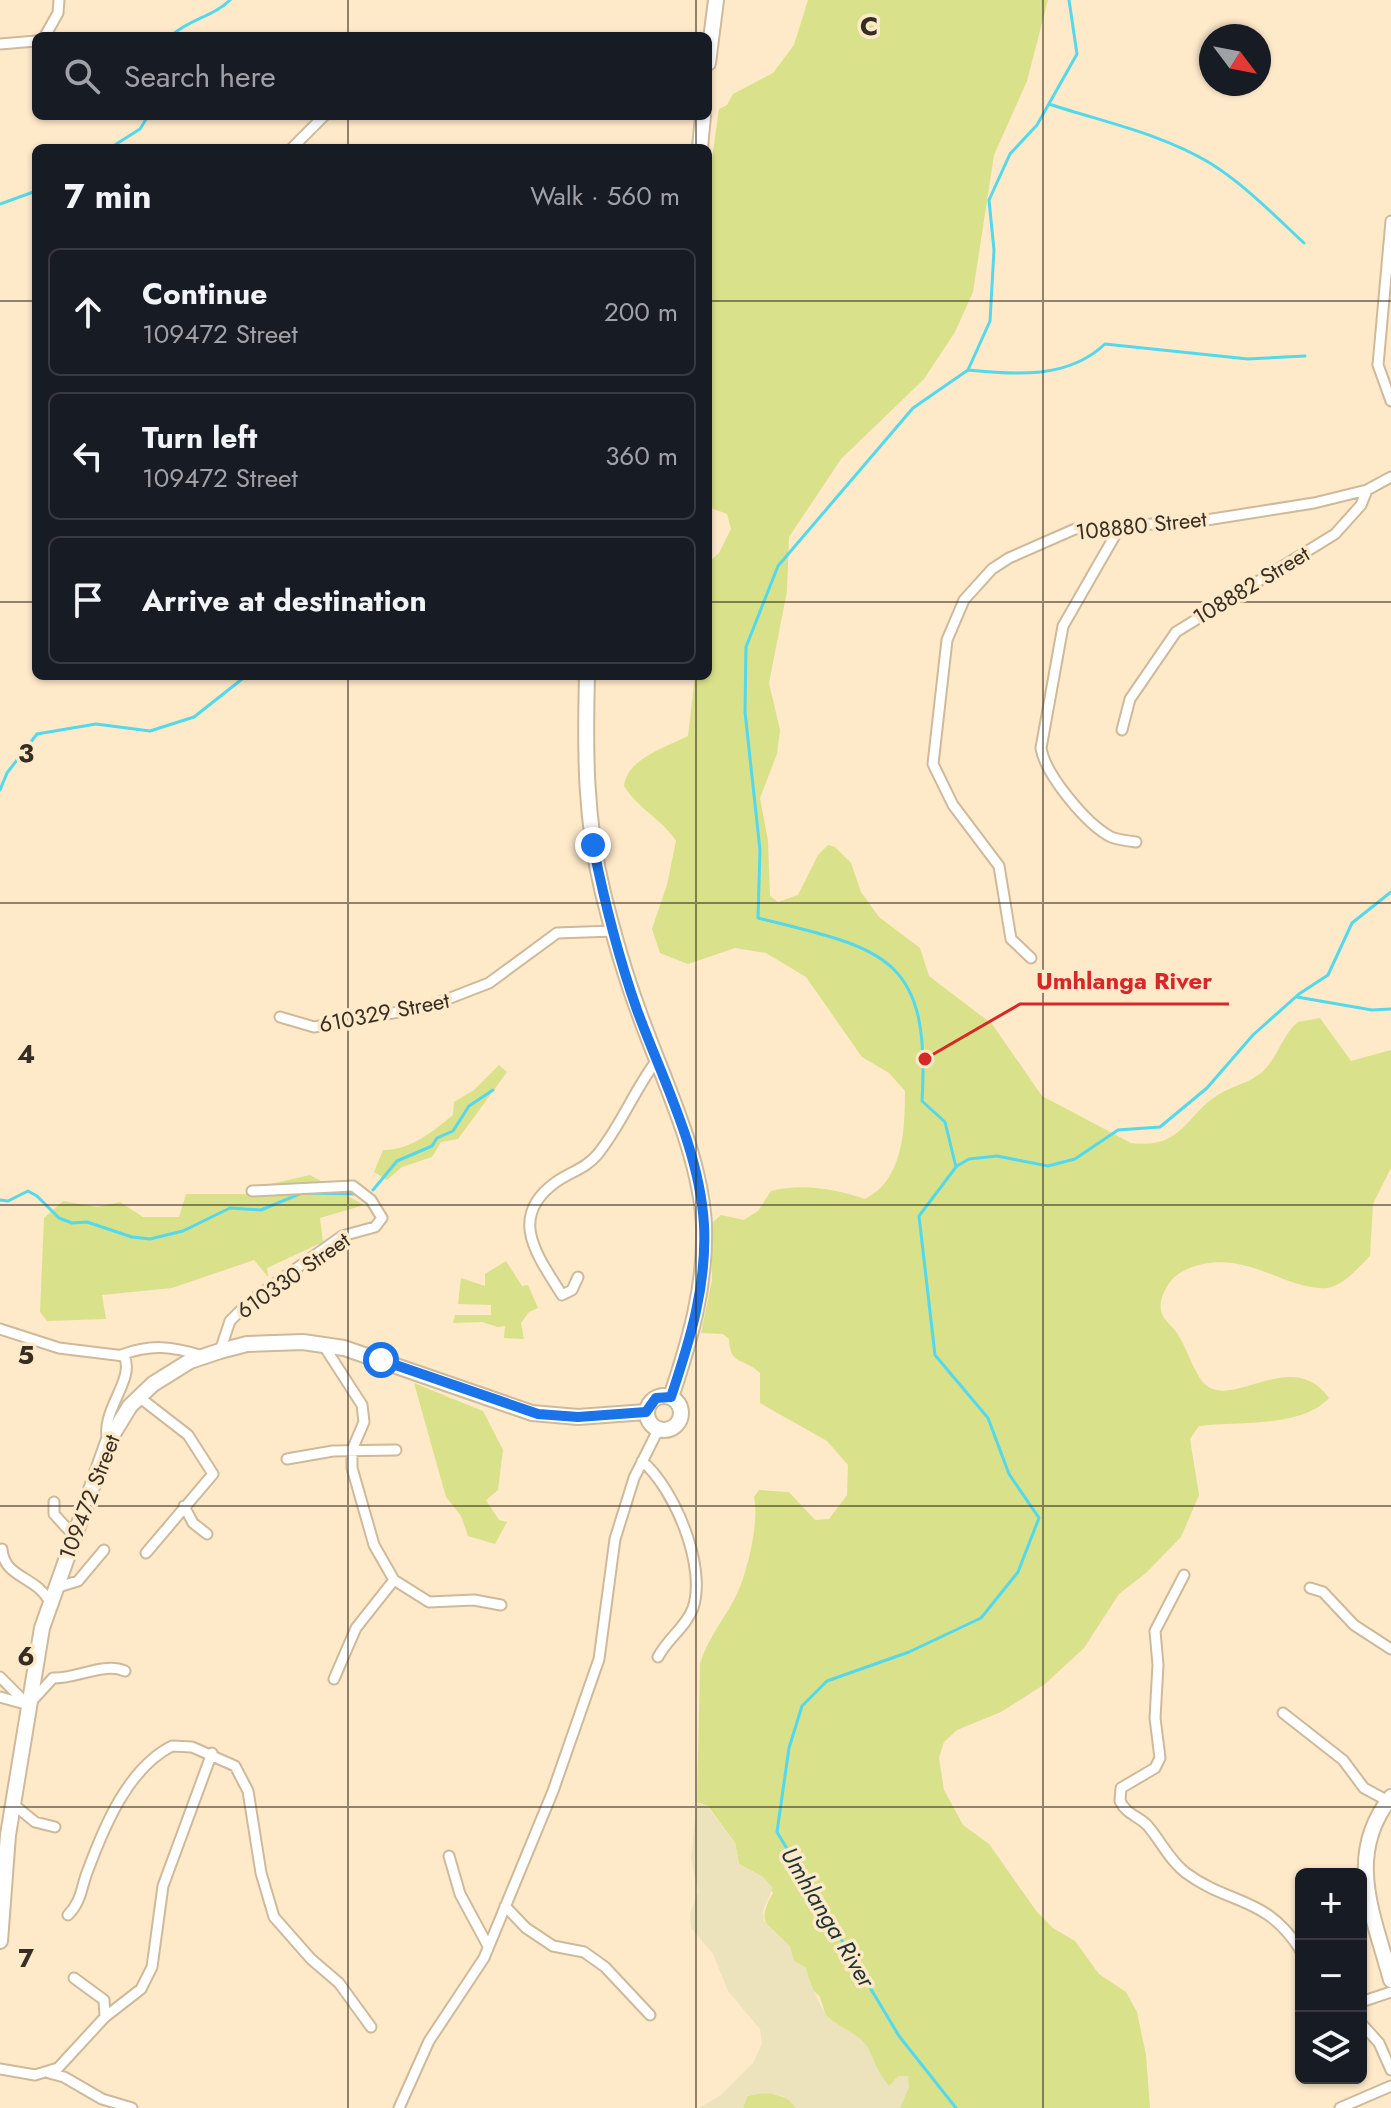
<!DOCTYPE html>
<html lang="en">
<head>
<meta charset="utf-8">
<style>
	:root { --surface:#171b24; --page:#20242c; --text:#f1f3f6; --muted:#9ea1a6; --line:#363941 }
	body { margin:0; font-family:Jost,sans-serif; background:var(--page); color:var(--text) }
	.controls { position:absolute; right:24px; bottom:24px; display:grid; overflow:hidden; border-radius:12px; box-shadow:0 2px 6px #0004 }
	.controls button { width:72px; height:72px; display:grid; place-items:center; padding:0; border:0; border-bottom:2px solid var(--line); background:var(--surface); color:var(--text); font:40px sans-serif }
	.compass { position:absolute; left:1199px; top:24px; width:72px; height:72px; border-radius:50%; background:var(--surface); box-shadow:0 2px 6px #0004; rotate:122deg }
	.stop { position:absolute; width:24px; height:24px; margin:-18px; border:6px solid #1a73e8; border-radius:50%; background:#fff }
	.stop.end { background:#1a73e8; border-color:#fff; box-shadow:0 2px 8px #0008 }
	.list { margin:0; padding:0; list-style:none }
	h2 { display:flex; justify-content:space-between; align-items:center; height:104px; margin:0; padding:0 32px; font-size:34px }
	h2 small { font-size:26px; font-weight:400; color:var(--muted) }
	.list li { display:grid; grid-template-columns:52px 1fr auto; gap:24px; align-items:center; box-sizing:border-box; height:128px; margin:0 16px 16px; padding:0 16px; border:2px solid var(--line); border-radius:12px }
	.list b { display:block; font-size:30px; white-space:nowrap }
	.list p { margin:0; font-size:26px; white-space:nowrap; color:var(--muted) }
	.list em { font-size:26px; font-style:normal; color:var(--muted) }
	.icon { flex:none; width:44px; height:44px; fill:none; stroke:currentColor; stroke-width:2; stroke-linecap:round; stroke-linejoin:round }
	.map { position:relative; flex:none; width:1391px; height:2108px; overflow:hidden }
	.search { position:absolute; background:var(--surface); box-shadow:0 2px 6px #0004; left:32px; top:32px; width:680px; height:88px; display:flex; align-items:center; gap:20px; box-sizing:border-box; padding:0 28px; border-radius:12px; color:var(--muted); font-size:30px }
	.panel { position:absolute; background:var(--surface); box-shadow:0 2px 6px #0004; left:32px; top:144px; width:680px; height:536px; border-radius:12px }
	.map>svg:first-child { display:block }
	.green { fill:#d9e28a }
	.sand { fill:#ece3bd }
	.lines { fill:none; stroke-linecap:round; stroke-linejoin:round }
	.stream { stroke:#54d8ec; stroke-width:3 }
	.street-casing { stroke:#ceba9b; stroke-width:13 }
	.secondary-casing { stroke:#ceba9b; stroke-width:18 }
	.street { stroke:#fff; stroke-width:9 }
	.secondary { stroke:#fff; stroke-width:14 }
	.route { stroke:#1a73e8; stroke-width:10 }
	.grid { fill:none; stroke:#362e22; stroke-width:2; stroke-opacity:0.55 }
	.labels { text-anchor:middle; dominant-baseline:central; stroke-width:7; stroke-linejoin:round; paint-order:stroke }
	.street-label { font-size:22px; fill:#362e22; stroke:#fee9c9 }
	.water-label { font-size:24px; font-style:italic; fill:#1d3337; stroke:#fee9c9 }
	.grid-label { font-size:26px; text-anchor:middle; font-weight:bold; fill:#362e22; stroke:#fee9c9; stroke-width:7; stroke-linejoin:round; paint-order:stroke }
	.leader { fill:none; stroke:#d62828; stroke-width:3 }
	.callout-dot { fill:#d62828; stroke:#fee9c9; stroke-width:3 }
	.callout-label { font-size:24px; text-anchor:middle; font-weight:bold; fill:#d62828; stroke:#fee9c9; stroke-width:7; stroke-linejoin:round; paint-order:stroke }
</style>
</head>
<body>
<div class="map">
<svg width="1391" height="2108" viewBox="0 0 1391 2108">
	<rect width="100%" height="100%" fill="#fee9c9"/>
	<!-- green -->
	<path class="green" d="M808 0H1048L1027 81 994 155 973 292 955 332 924 379 841 459 789 537 787 591 769 683 780 730 777 754 760 798 768 841 770 896 778 902 798 895 818 855 828 845 835 847 851 863 861 892 879 917 920 948 929 976 992 1024 1042 1096 1131 1143C1185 1150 1185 1112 1223 1092 1238 1084 1255 1081 1266 1068 1279 1054 1283 1034 1298 1022L1320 1018 1351 1061 1391 1050V1168L1373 1204 1370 1256C1359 1267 1343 1286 1327 1288 1288 1291 1252 1254 1203 1264 1186 1268 1173 1274 1165 1290 1161 1298 1159 1305 1162 1314 1165 1321 1172 1326 1177 1333 1187 1348 1191 1366 1202 1381 1229 1415 1291 1344 1329 1398 1302 1428 1238 1421 1199 1426L1190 1439 1199 1495 1181 1537 1146 1573 1119 1594 1084 1648 1045 1684 1001 1712 957 1730 944 1742 939 1758 944 1790 963 1825 989 1844 1037 1912 1053 1928 1075 1941 1099 1974 1126 1992 1137 2012 1146 2055 1150 2108H900L874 2068 868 2049 826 2016 820 1997 808 1985 806 1968 794 1961C786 1927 748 1935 773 1893L763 1877 739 1864 735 1843 708 1806 697 1802 700 1664C708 1636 729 1614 740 1587 749 1563 759 1522 754 1497L759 1490 789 1492 815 1520 829 1519 847 1495 848 1465 827 1441 760 1403V1373C743 1357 730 1366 729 1339L723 1334 701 1333 712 1280V1223L721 1215 744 1220 758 1211 771 1191C803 1183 835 1189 865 1199 904 1180 905 1127 905 1091L889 1073 862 1057 806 977 766 953 735 948 688 964 660 953 652 929 667 885 676 841C661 818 639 810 624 786 627 758 667 747 688 736L695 676H708V563L719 553 731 529 727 514 708 507V188L719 109 727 105 733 94 773 73 794 45Z
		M499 1065 507 1072 458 1139 441 1142 432 1157 402 1167 387 1180 374 1172 383 1150C411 1150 432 1132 453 1115L454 1102 474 1090Z
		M310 1175 364 1205 320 1218 323 1242 267 1268 268 1277 254 1260 172 1288 102 1295 106 1319 47 1321 40 1312 44 1218 63 1201 97 1207 120 1202 143 1217H179L186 1194H249L266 1185Z
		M506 1261 522 1286 528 1285 538 1308 529 1312 521 1323 524 1339 504 1338 505 1326 498 1327 482 1322 453 1323 455 1315H491V1305L458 1304 461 1278 485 1286V1274Z
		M414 1383 483 1411 503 1450 498 1490 486 1500 499 1520 507 1522 495 1544 468 1536 461 1516 446 1497Z
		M767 2092 789 2099 796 2108H743L747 2096Z"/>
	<!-- sand -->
	<path class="sand" d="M697 1802 707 1806 735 1843 739 1864 763 1877 773 1888 763 1910 764 1921 790 1946 794 1961 806 1968C808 1979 821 2010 829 2018 841 2028 860 2034 868 2048 876 2063 877 2072 889 2086L898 2076H908L909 2087 900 2108H796C785 2091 765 2092 747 2096L743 2108H699L721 2095 753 2063 762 2044 760 2029 728 1991 713 1954 691 1928 690 1914 698 1892 691 1858Z"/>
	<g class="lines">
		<!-- stream -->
		<path class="stream" d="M171 36C189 19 213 17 230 0
			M1049 104C1103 122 1160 133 1210 163 1245 185 1274 215 1304 243
			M110 148 140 129 148 116
			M0 204 36 191
			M968 370C1016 375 1068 379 1105 344L1248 359 1305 356
			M0 790 7 773 37 734 96 724 150 731 194 717 246 676
			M1297 997 1372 1010 1391 1009
			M957 1166 969 1159 997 1156 1048 1166 1075 1159 1118 1130 1160 1127 1207 1088 1253 1035 1299 994 1328 975 1352 923 1391 892
			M373 1190 397 1161 432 1146 437 1138 453 1131 469 1106 493 1090
			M0 1200 8 1201 28 1191 37 1196 59 1218 72 1223 87 1222 132 1237 150 1239 183 1231 230 1208 261 1210 302 1193 359 1194
			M956 2108 899 2036 777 1832 789 1748 802 1706 827 1681 909 1652 981 1618 1018 1572 1039 1518 1009 1474 988 1418 935 1355 919 1216 956 1167 945 1122 922 1101C931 955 884 949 758 918L760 850 745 712 746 647 778 566 913 408 968 370 990 321 994 250 989 200 1010 154 1037 125 1077 54 1069 0"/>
		<defs>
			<path id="street" d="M45 36 58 13 59 0
				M0 44 36 41
				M292 148 324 116
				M1391 221 1378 365 1391 401
				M1121 525 1063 626 1041 748C1045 774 1086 824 1111 837 1119 840 1128 841 1136 842
				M1122 730 1130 699 1176 632 1335 534 1361 505 1367 490
				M1031 958 1011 939 999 866 953 805 933 764 947 640 964 600 992 569 1009 558 1075 529 1200 521 1314 503 1367 490 1391 477
				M280 1017 314 1027 427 1007 489 983 557 933 614 931
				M578 1277 572 1290 562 1295C537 1255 507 1217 556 1182 570 1172 585 1169 597 1155 621 1126 634 1090 657 1060
				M0 1329 59 1348 124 1356C136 1380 99 1411 108 1442
				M322 1343 362 1405 364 1422 352 1450V1468L374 1545 394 1580 429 1602 474 1600 501 1605
				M220 1351 230 1321 249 1302 342 1236 375 1227 382 1218 371 1200 353 1186 252 1191
				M121 1355C151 1344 172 1346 203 1356
				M139 1397 188 1435 213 1474 146 1553
				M287 1459 333 1451 396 1450
				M642 1461C674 1488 707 1566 693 1608 686 1627 668 1638 658 1657
				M54 1502V1514L74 1536
				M184 1506 193 1523 207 1534
				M2 1549C4 1579 38 1576 50 1603
				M1184 1575 1155 1631 1158 1665 1155 1718 1160 1758 1155 1768 1121 1788 1120 1801C1126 1814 1138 1816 1147 1825 1161 1841 1169 1860 1186 1873 1231 1906 1266 1895 1301 1951
				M55 1588 78 1581 104 1550
				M1310 1588 1323 1592 1354 1625 1391 1649
				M0 1677 28 1705
				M334 1679 356 1628 394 1580
				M0 1697 25 1704
				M30 1703 53 1678C76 1679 103 1662 125 1671
				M1283 1713 1343 1760 1364 1788 1388 1801
				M13 1804 35 1822 55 1827
				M449 1856 460 1894 488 1946
				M505 1906 526 1928 553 1946 584 1952 605 1967 650 2015
				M68 1915C82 1901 81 1887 88 1870 104 1827 128 1768 172 1746L192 1747 235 1766 248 1791 261 1873 274 1917 311 1959 339 1983 371 2027
				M74 1978 104 2000 105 2017
				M1361 2002 1391 1992
				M1361 2023 1379 2043 1391 2070
				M0 2069 35 2075 58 2068 105 2017 141 1989 152 1967 163 1886 212 1753
				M49 2073 64 2077 102 2099 132 2108
				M399 2108 429 2041 484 1958 553 1791 599 1659 615 1539 634 1478 658 1430
				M1340 2108 1391 2086"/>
			<path id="secondary" d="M708 63 716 0
				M700 148 703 116
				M587 676C585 751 585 820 603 893 613 933 624 972 638 1010 662 1078 700 1152 704 1225 706 1286 690 1340 671 1397
				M647 1413a17 17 0 1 1 34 0a17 17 0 1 1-34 0Z
				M1391 1797C1344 1856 1374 1916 1391 1980
				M0 1941 8 1835 42 1628 108 1442 130 1406 153 1384 190 1361 220 1351 247 1344 303 1342 344 1348 532 1413 578 1417 646 1412"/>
		</defs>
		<!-- street casing -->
		<use href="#street" class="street-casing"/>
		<!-- secondary casing -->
		<use href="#secondary" class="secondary-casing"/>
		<!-- street -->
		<use href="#street" class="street"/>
		<!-- secondary -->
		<use href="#secondary" class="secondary"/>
	</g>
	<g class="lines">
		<!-- route -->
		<path class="route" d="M381 1360 538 1414 578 1417 646 1412 656 1398 671 1397C690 1340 707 1286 704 1225 700 1151 662 1078 637 1010 618 956 604 900 593 845"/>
	</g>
	<!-- grid -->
	<path class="grid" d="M348 0V36M696 0V36M1043 0V2108M348 116V148M696 116V148M0 301H36M708 301H1391M0 602H36M708 602H1391M348 676V2108M696 676V2108M0 903H1391M0 1205H1391M0 1506H1391M0 1807H1391"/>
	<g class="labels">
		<!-- street labels -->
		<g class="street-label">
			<text transform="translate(1141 525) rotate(-6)">108880 Street</text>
			<text transform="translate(1251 585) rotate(-31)">108882 Street</text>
			<text transform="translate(384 1012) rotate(-11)">610329 Street</text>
			<text transform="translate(293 1275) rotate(-35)">610330 Street</text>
			<text transform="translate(89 1497) rotate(-69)">109472 Street</text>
		</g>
		<!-- water labels -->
		<g class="water-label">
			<text transform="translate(828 1917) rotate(59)">Umhlanga River</text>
		</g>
	</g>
	<g class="grid-label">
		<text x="869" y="35">C</text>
		<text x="26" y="762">3</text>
		<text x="26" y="1063">4</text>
		<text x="26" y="1364">5</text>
		<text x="26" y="1665">6</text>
		<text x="26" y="1967">7</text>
	</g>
	<!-- callouts -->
	<path class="leader" d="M925 1059L1020 1004H1229"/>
	<circle class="callout-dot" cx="925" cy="1059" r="8"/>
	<g class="callout-label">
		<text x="1124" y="989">Umhlanga River</text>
	</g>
</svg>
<div class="controls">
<button>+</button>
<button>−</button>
<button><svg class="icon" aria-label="layers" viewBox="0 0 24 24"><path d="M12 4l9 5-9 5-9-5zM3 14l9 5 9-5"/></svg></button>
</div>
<svg class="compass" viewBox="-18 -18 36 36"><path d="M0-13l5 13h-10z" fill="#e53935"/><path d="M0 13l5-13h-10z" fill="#9ea1a6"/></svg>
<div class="stop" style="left:381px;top:1360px"></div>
<div class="stop end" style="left:593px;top:845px"></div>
<div class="search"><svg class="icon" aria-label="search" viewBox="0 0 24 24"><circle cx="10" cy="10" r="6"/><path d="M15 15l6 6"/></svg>Search here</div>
<section class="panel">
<h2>7 min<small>Walk · 560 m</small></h2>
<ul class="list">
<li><svg class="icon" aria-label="ahead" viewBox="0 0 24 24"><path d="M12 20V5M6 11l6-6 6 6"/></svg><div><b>Continue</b><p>109472 Street</p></div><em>200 m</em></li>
<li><svg class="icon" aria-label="left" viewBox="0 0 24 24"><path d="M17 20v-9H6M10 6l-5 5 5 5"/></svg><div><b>Turn left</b><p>109472 Street</p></div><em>360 m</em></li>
<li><svg class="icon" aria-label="arrive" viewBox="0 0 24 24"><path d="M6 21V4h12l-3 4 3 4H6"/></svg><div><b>Arrive at destination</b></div></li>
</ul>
</section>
</div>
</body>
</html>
